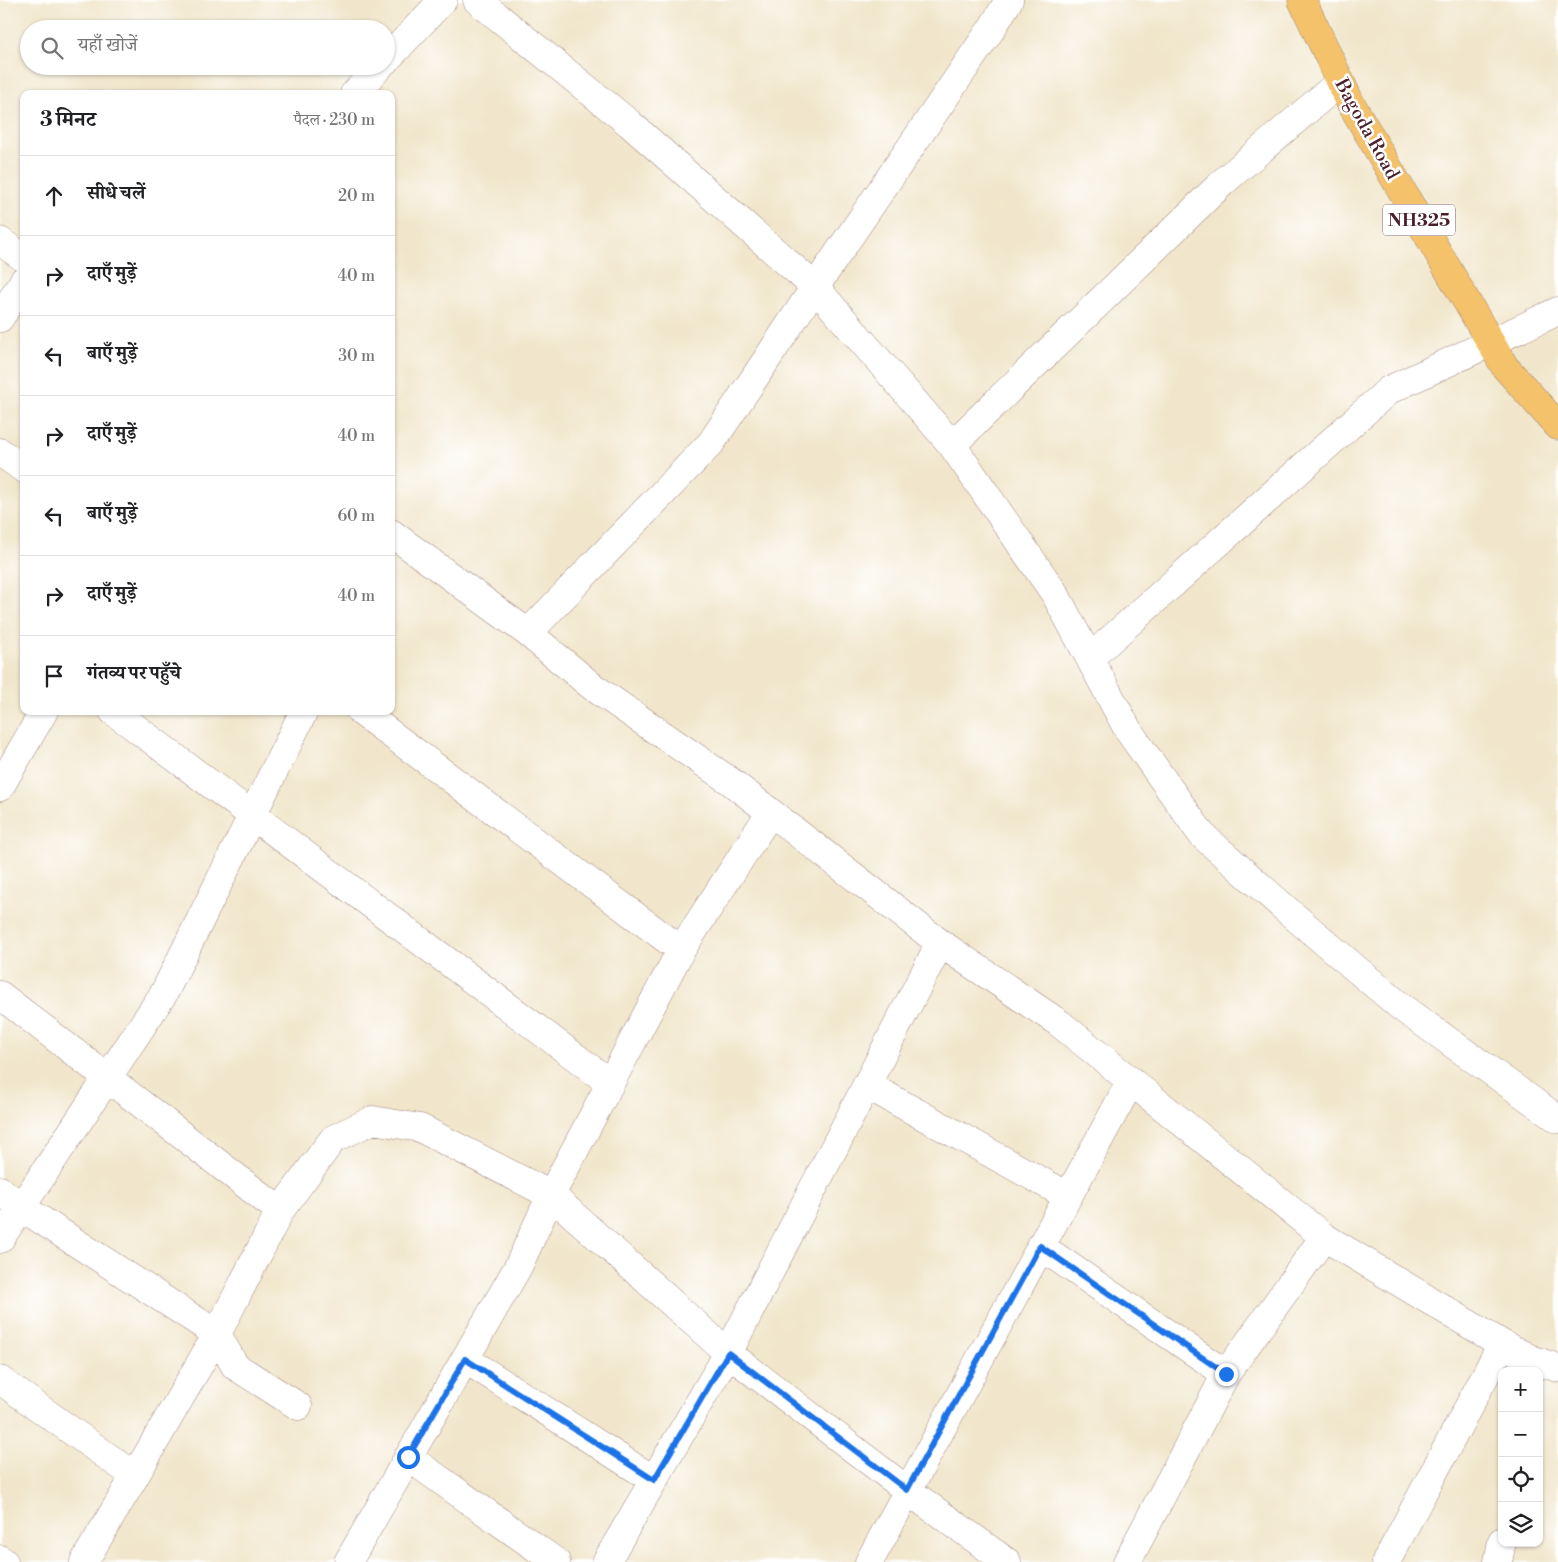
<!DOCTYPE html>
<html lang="hi">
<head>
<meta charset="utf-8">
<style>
	:root { --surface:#fff; --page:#f6f6f6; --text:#202124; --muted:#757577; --line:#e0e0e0 }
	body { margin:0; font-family:"Libre Bodoni","Noto Serif Devanagari",serif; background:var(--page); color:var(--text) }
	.controls { position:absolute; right:15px; bottom:15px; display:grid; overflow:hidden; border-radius:10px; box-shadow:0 1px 4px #0004 }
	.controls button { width:45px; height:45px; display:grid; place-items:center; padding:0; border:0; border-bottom:1px solid var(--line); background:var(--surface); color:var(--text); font:25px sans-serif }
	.stop { position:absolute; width:15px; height:15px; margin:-11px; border:4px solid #1a73e8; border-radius:50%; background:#fff }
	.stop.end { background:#1a73e8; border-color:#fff; box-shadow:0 1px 5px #0008 }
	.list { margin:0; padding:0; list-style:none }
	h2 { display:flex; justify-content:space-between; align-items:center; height:65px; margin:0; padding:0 20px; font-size:21px }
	h2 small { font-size:16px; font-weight:400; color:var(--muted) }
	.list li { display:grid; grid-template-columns:32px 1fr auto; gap:15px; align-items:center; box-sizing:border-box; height:80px; padding:0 20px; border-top:1px solid var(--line) }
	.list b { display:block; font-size:19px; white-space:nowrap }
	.list em { font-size:16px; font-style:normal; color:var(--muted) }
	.icon { flex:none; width:28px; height:28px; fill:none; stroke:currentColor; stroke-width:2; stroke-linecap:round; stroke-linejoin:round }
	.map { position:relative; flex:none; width:1558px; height:1562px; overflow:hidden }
	.search { position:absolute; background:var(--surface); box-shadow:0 1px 4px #0004; left:20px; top:20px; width:375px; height:55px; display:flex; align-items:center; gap:12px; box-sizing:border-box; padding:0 18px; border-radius:28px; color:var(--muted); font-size:19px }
	.panel { position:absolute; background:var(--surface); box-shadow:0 1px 4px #0004; left:20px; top:90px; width:375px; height:625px; border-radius:10px }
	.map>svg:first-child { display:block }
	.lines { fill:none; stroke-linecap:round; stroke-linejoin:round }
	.minor-casing { stroke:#9e827b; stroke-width:29 }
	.highway-casing { stroke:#9e827b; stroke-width:29 }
	.minor { stroke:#fff; stroke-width:28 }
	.highway { stroke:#f3c26a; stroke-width:28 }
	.route { stroke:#1a73e8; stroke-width:6 }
	.labels { text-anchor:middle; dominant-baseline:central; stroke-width:5; stroke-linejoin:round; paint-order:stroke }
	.shield { fill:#fff; stroke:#80626b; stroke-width:1 }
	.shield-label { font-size:18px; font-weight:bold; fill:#4a1f2b }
	.street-label { font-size:19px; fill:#4a1f2b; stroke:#fff }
</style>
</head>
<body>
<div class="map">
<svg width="1558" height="1562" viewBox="0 0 1558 1562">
	<rect width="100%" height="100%" fill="#fff"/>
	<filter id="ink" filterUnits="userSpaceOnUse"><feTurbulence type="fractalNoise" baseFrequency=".02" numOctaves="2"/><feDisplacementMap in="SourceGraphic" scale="10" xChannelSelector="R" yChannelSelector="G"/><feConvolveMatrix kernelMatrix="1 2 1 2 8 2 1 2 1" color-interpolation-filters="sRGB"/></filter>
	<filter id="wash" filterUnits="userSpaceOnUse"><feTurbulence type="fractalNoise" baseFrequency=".0096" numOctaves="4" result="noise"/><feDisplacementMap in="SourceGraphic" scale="20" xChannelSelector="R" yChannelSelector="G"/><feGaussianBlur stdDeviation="1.12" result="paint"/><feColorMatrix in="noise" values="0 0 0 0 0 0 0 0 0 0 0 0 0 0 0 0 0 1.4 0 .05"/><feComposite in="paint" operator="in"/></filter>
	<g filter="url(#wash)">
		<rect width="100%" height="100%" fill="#f1e6cb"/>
	</g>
	<g filter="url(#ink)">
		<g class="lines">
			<defs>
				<path id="minor" d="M477 0 629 123 815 287 952 445 1055 594 1128 730 1202 835 1288 911 1401 1007 1558 1119
					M386 60 443 0
					M354 94 380 66
					M0 241 24 258
					M0 318 24 280
					M952 445 1223 182 1340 82
					M0 452 24 469
					M391 533 528 633 593 687 730 781 940 943 1059 1023 1324 1237 1502 1344
					M528 633 711 443 815 287 992 28 1009 0
					M1090 658 1389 390 1558 311
					M113 711 610 1083
					M360 711 681 950
					M0 787 44 711
					M0 995 280 1211
					M867 1085 1068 1196
					M0 1190 21 1207 217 1334 235 1366 298 1406
					M0 1239 164 993 304 711
					M1040 1246 1226 1374
					M465 1359 654 1480
					M1529 1371 1531 1359 1558 1368
					M0 1380 135 1476
					M408 1457 556 1562
					M0 1559 4 1562
					M84 1562 135 1476 217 1334 280 1211 333 1139 373 1120 420 1128 551 1195 681 950 770 813
					M348 1562 518 1267 551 1195 728 1353 907 1490 1007 1562
					M606 1562 728 1353 940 943
					M869 1562 1131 1081
					M1127 1562 1226 1374 1324 1237
					M1386 1562 1502 1344 1531 1359
					M1498 1562 1502 1541"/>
				<path id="highway" d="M1302 0 1350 102 1505 367 1558 426"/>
			</defs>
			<!-- minor casing -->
			<use href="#minor" class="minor-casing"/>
			<!-- highway casing -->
			<use href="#highway" class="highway-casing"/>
			<!-- minor -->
			<use href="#minor" class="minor"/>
			<!-- highway -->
			<use href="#highway" class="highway"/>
		</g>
	</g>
	<g class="lines" filter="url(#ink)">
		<!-- route -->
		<path class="route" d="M408 1457 465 1359 654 1480 728 1353 907 1490 1040 1246 1226 1374"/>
	</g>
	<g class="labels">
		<!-- shield labels -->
		<rect class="shield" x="1383" y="204.5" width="72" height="31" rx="4"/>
		<g class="shield-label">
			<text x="1419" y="220">NH325</text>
		</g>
		<!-- street labels -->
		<g class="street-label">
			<text transform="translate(1367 129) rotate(61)">Bagoda Road</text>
		</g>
	</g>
</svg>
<div class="controls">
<button>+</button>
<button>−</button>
<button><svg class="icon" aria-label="locate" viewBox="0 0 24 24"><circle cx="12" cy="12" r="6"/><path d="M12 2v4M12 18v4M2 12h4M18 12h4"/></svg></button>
<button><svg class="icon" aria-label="layers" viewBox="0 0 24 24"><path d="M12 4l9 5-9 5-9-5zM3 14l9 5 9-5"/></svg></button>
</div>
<div class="stop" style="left:408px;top:1457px"></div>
<div class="stop end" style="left:1226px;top:1374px"></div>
<div class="search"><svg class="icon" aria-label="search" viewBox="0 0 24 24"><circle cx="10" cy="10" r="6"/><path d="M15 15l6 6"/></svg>यहाँ खोजें</div>
<section class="panel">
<h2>3 मिनट<small>पैदल · 230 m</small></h2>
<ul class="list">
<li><svg class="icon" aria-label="ahead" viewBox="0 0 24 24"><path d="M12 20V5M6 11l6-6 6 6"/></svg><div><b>सीधे चलें</b></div><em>20 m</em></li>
<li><svg class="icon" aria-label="right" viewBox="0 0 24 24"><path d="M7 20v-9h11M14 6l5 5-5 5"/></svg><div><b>दाएँ मुड़ें</b></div><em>40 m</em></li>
<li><svg class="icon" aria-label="left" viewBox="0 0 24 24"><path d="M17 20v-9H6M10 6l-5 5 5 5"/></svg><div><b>बाएँ मुड़ें</b></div><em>30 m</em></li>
<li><svg class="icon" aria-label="right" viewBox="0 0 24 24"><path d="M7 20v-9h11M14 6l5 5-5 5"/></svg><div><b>दाएँ मुड़ें</b></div><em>40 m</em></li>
<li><svg class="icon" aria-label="left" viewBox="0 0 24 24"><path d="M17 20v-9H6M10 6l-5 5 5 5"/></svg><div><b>बाएँ मुड़ें</b></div><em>60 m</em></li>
<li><svg class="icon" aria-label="right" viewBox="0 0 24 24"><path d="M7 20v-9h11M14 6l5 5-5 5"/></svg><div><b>दाएँ मुड़ें</b></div><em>40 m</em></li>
<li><svg class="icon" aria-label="arrive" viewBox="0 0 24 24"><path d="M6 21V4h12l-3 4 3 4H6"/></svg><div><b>गंतव्य पर पहुँचे</b></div></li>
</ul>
</section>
</div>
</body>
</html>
